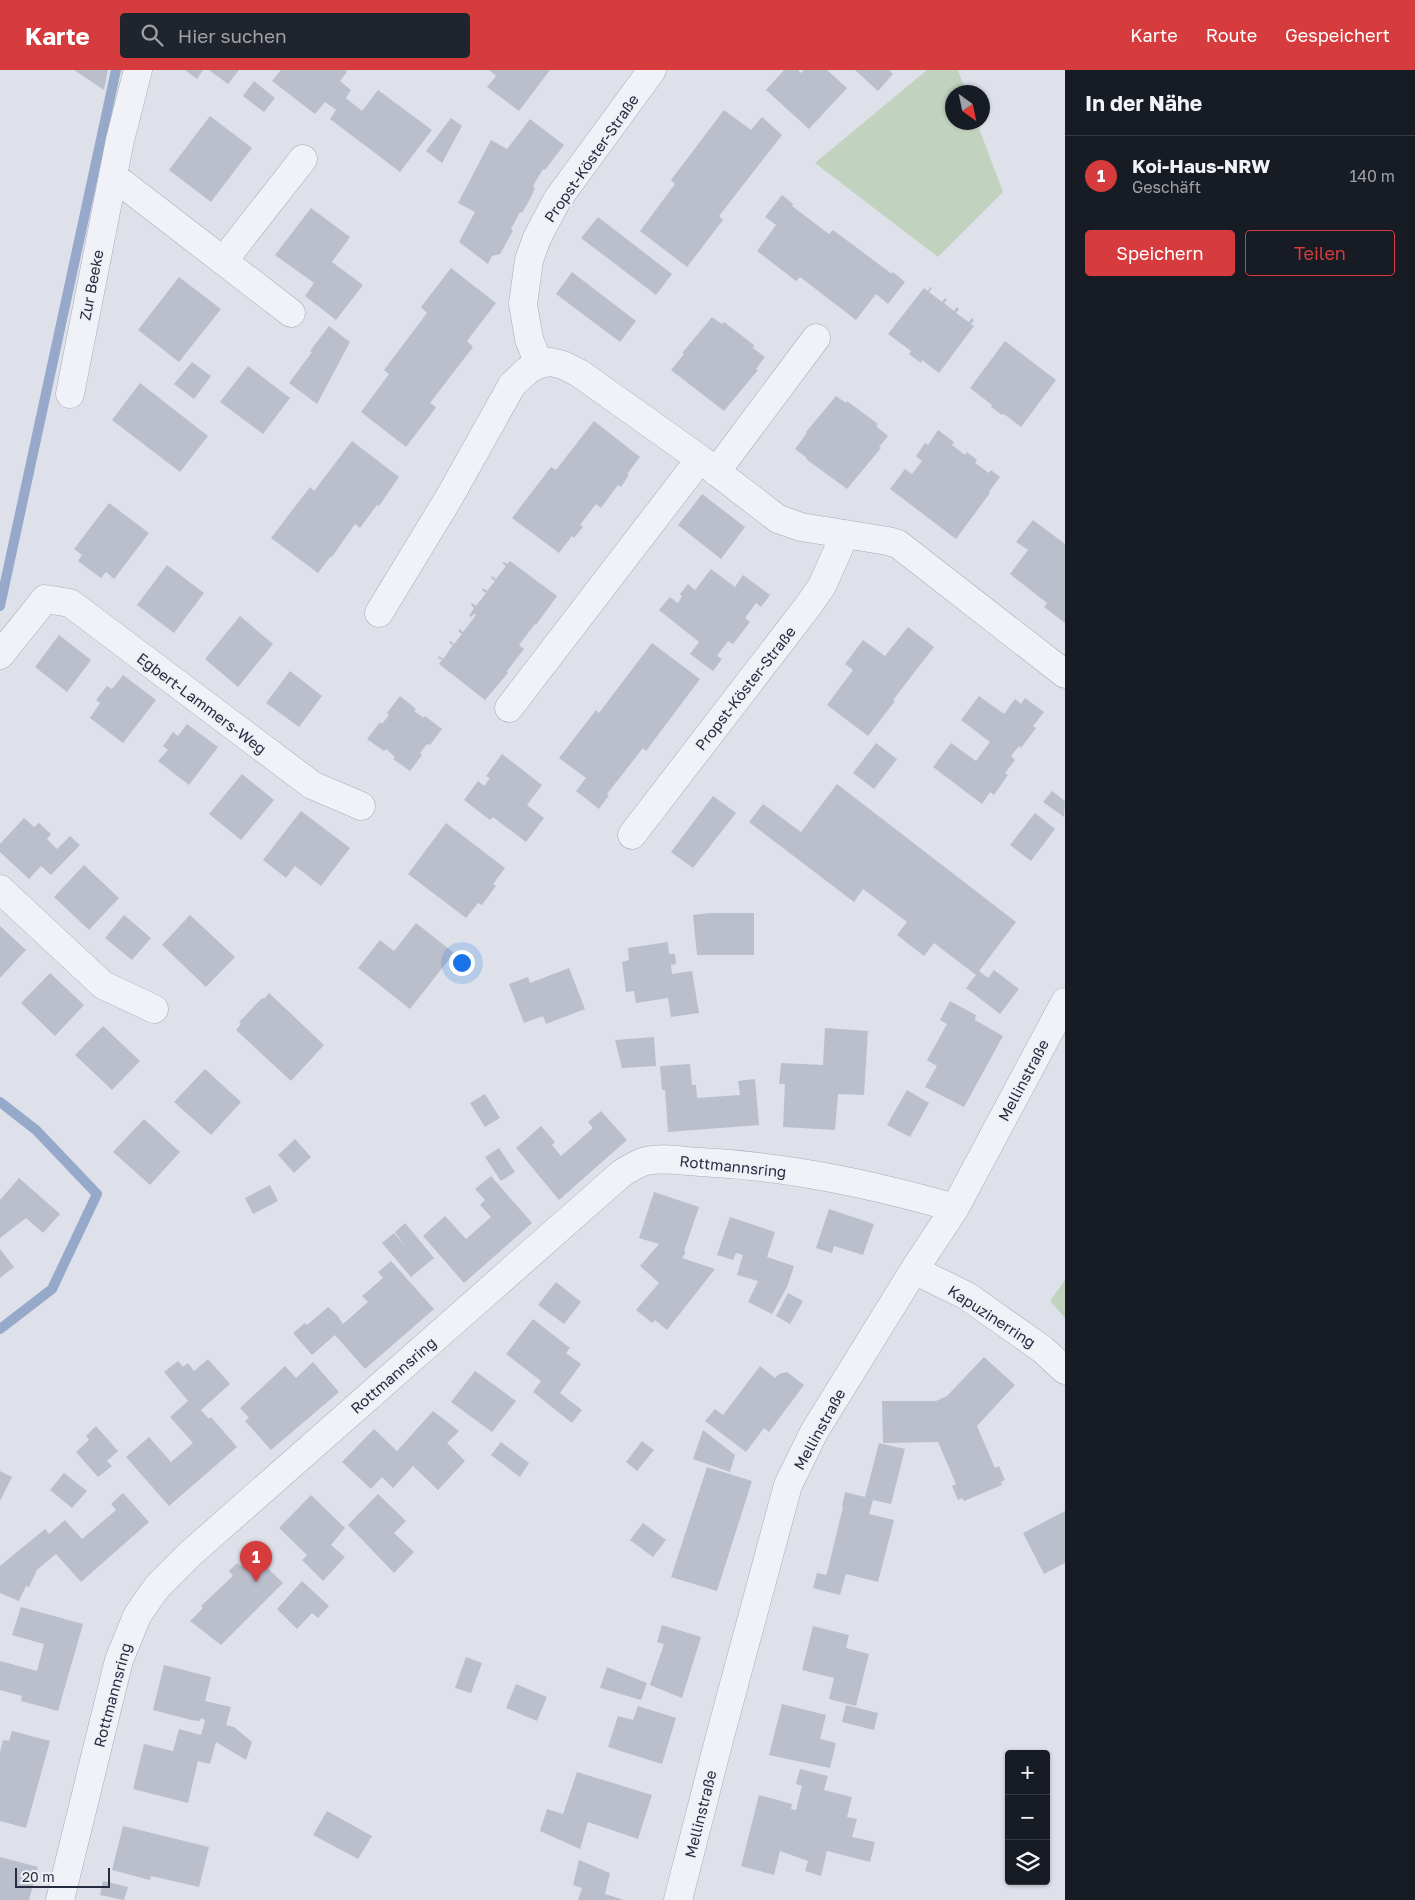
<!DOCTYPE html>
<html lang="de">
<head>
<meta charset="utf-8">
<style>
	:root { --surface:#171b24; --page:#20242c; --text:#f1f3f6; --muted:#9ea1a6; --line:#363941; --accent:#d63b3d }
	body { margin:0; font-family:"Golos Text",sans-serif; background:var(--page); color:var(--text) }
	.controls { position:absolute; right:15px; bottom:15px; display:grid; overflow:hidden; border-radius:5px; box-shadow:0 1px 4px #0004 }
	.controls button { width:45px; height:45px; display:grid; place-items:center; padding:0; border:0; border-bottom:1px solid var(--line); background:var(--surface); color:var(--text); font:25px sans-serif }
	.compass { position:absolute; left:945px; top:15px; width:45px; height:45px; border-radius:50%; background:var(--surface); box-shadow:0 1px 4px #0004; rotate:147deg }
	.scale { position:absolute; left:15px; bottom:12px; width:95px; box-sizing:border-box; padding-left:5px; border:2px solid #262c40; border-top:0; font-size:14px; line-height:18px; white-space:nowrap; color:#262c40; -webkit-text-stroke:4px #eef0f6; paint-order:stroke }
	.you { position:absolute; left:461px; top:892px; width:18px; height:18px; margin:-12px; border:4px solid #fff; border-radius:50%; background:#1a73e8; box-shadow:0 0 0 8px #1a73e833 }
	.badge { display:grid; place-items:center; width:32px; height:32px; border-radius:50%; background:var(--accent); color:#fff; font-size:16px; font-weight:700 }
	.pin { position:absolute; translate:-50% -41px; filter:drop-shadow(0 1px 2px #0008) }
	.pin::after { content:''; position:absolute; top:26px; width:18px; height:15px; background:inherit; clip-path:polygon(0 0,100% 0,50% 100%) }
	.list { margin:0; padding:0; list-style:none }
	h2 { display:flex; justify-content:space-between; align-items:center; height:65px; margin:0; padding:0 20px; font-size:21px }
	h2 small { font-size:16px; font-weight:400; color:var(--muted) }
	.list li { display:grid; grid-template-columns:32px 1fr auto; gap:15px; align-items:center; box-sizing:border-box; height:80px; padding:0 20px; border-top:1px solid var(--line) }
	.list b { display:block; font-size:19px; white-space:nowrap }
	.list p { margin:0; font-size:16px; white-space:nowrap; color:var(--muted) }
	.list em { font-size:16px; font-style:normal; color:var(--muted) }
	.actions { display:flex; gap:10px; padding:15px 20px }
	.actions a { flex:1; padding:11px 0; border:1px solid var(--accent); border-radius:5px; text-align:center; font-size:18px; color:var(--accent) }
	.actions .main { background:var(--accent); color:#fff }
	.icon { flex:none; width:28px; height:28px; fill:none; stroke:currentColor; stroke-width:2; stroke-linecap:round; stroke-linejoin:round }
	.map { position:relative; flex:none; width:1065px; height:1830px; overflow:hidden }
	header { display:flex; align-items:center; gap:30px; box-sizing:border-box; height:70px; padding:0 25px; background:var(--accent); color:#fff }
	header strong { font-size:24px }
	nav { display:flex; gap:28px; margin-inline-start:auto; font-size:18px }
	.search { width:350px; height:45px; background:var(--page); display:flex; align-items:center; gap:12px; box-sizing:border-box; padding:0 18px; border-radius:5px; color:var(--muted); font-size:19px }
	main { display:flex }
	aside { flex:1; background:var(--surface) }
	.map>svg:first-child { display:block }
	.green { fill:#c1d3bf }
	.lines { fill:none; stroke-linecap:round; stroke-linejoin:round }
	.stream { stroke:#97a9cb; stroke-width:10 }
	.building { fill:#bbbfcc }
	.minor-casing { stroke:#a7abb6; stroke-width:29 }
	.minor { stroke:#f1f2f7; stroke-width:28 }
	.labels { text-anchor:middle; dominant-baseline:central; stroke-width:4; stroke-linejoin:round; paint-order:stroke }
	.street-label { font-size:15px; fill:#262c40; stroke:#eef0f6 }
</style>
</head>
<body>
<header>
<strong>Karte</strong>
<div class="search"><svg class="icon" aria-label="search" viewBox="0 0 24 24"><circle cx="10" cy="10" r="6"/><path d="M15 15l6 6"/></svg>Hier suchen</div>
<nav><a>Karte</a><a>Route</a><a>Gespeichert</a></nav>
</header>
<main>
<div class="map">
<svg width="1065" height="1830" viewBox="0 0 1065 1830">
	<rect width="100%" height="100%" fill="#dee1e9"/>
	<!-- green -->
	<path class="green" d="M927 0H958L966 22H952V52L977 53 1003 122 938 187 815 93Z
		M1065 1210V1248L1050 1231Z"/>
	<g class="lines">
		<!-- stream -->
		<path class="stream" d="M0 536 116 0
			M0 1032 36 1060 97 1124 52 1219 0 1259"/>
	</g>
	<!-- building -->
	<path class="building" d="M74 0H108L104 20Z
		M185 0H203L197 9Z
		M209 0H239L228 14Z
		M281 0H347L345 1 347 2 340 11 351 20 346 28 362 41 378 20 432 60 400 102 330 49 336 40 325 32 315 44 272 11Z
		M489 0H550L519 41 487 17 496 6Z
		M784 0H798L801 3 804 0H827L847 18 809 59 766 20Z
		M855 0H889L893 4 878 21Z
		M254 11 275 28 264 42 243 26Z
		M724 40 751 60 762 47 782 65 719 146 723 150 687 197 640 161 675 114 671 110Z
		M210 46 252 78 211 132 169 100Z
		M451 48 462 56 442 93 426 81Z
		M530 49 564 75 545 100 543 99 533 116 535 118 530 129 522 143 520 142 511 159 513 161 500 184 492 186 488 194 459 172 475 142 458 133 491 70 507 79Z
		M782 125 793 134 792 136 829 164 833 160 892 204 893 202 905 212 888 234 876 224 856 250 800 207 796 211 757 181 776 155 765 147Z
		M311 138 350 167 332 192 363 215 336 250 305 226 314 213 275 185Z
		M598 147 672 204 656 225 581 168Z
		M451 198 496 233 467 271 473 277 430 333 436 337 435 339 406 377 361 342 389 304 384 300 427 243 421 237Z
		M572 202 636 251 620 272 556 224Z
		M179 207 221 239 179 292 138 260Z
		M930 217 932 218 929 222 942 232 945 228 947 230 944 233 954 241 957 237 959 239 956 243 969 252 972 248 974 250 971 254 974 256 939 303 922 290 921 293 909 284 911 281 888 264 924 218 928 221Z
		M712 247 722 254 724 252 754 275 753 278 765 287 756 299 758 300 724 341 671 300 684 284 682 283Z
		M329 256 350 272 317 334 289 313 312 282 310 281Z
		M1005 271 1056 310 1021 357 1004 344 1002 345 991 337 992 335 970 318Z
		M192 292 211 306 194 329 174 314Z
		M248 296 290 328 263 364 220 332Z
		M140 313 208 366 180 402 112 350Z
		M836 326 846 333 847 331 878 354 876 356 888 366 879 377 881 378 847 419 806 389 807 388 795 379 807 363 806 362Z
		M594 351 640 387 627 404 629 405 621 417 618 415 601 438 596 434 580 455 583 457 574 468 572 466 559 483 512 448 551 397 556 400Z
		M938 360 954 372 952 375 965 385 967 382 977 390 975 393 989 403 991 400 1000 407 989 422 990 423 956 469 890 419 905 399 912 404 922 391 916 386 925 373 928 375Z
		M352 371 399 407 379 436 377 435 360 458 355 454 332 487 331 486 318 503 271 468 310 417 314 421Z
		M702 424 745 457 721 489 678 455Z
		M109 433 149 463 114 509 106 502 101 508 90 500 78 491 82 485 74 479Z
		M1033 450 1065 474V553L1044 537 1047 533 1010 504 1028 480 1016 472Z
		M510 491 557 526 536 555 535 554 519 575 524 579 507 601 508 603 485 630 439 594 442 590 438 588 439 586 443 589 453 575 449 573 451 571 454 574 462 564 458 561 460 559 463 562 476 545 474 544 471 547 469 546 474 538 471 535 472 533 476 536 486 523 482 520 483 518 487 521 495 511 491 508 492 506 496 509 506 496 502 493 504 492 507 494Z
		M167 495 204 523 174 563 137 535Z
		M711 499 735 517 743 505 770 525 761 537 756 533 745 548 750 552 733 574 728 571 717 586 722 589 713 601 690 584 699 572 659 540 670 527 678 533 682 526 680 524 688 514 695 520Z
		M240 546 273 574 238 617 205 589Z
		M908 557 934 577 893 630 895 631 868 666 827 635 853 600 845 594 863 570 885 586Z
		M59 565 91 590 67 622 35 597Z
		M652 573 700 609 646 681 643 678 607 724 609 725 599 739 576 721 586 708 559 688 596 640 599 643Z
		M290 601 322 626 299 657 266 633Z
		M123 605 156 630 123 673 90 648 100 633 96 630 107 616 112 619Z
		M400 626 416 639 414 641 424 648 425 646 442 659 430 675 427 674 420 683 422 685 410 701 393 689 395 687 386 679 384 681 367 669 380 652 382 654 389 645 387 643Z
		M979 626 1004 644 1015 629 1021 634 1025 628 1044 642 1033 656 1036 658 1021 678 1019 676 1011 686 1015 690 1005 703 1008 705 994 725 990 722 982 734 933 697 951 673 976 691 990 672 961 650Z
		M187 654 218 677 189 715 158 691 168 680 163 676 173 662 178 666Z
		M876 673 897 689 874 719 853 703Z
		M502 684 542 715 527 735 544 748 526 772 493 747 490 750 464 730 478 711 484 716 490 708 486 706Z
		M242 704 274 730 241 770 209 744Z
		M837 714 1016 852 979 901 988 908 994 900 1019 919 1000 944 966 918 976 905 934 873 924 886 897 865 907 852 863 819 854 832 749 752 763 734 801 762Z
		M1052 721 1065 731 1064 747 1043 732Z
		M713 726 736 743 693 798 671 782Z
		M301 741 350 778 321 816 295 796 286 808 263 790Z
		M1035 743 1055 759 1031 791 1010 775Z
		M24 748 34 757 39 753 51 764 47 769 57 779 70 766 80 775 51 805 41 796 29 809 0 782V774Z
		M446 753 505 798 493 814 496 816 482 835 478 833 466 848 408 804Z
		M84 795 119 828 89 860 54 827Z
		M711 843H754V885H697L693 845Z
		M124 845 151 868 132 890 105 868Z
		M190 845 235 887 206 917 162 875Z
		M416 853 454 883 410 939 358 898 380 870 394 881Z
		M0 856 26 880 0 908Z
		M668 872 669 884H675L676 894 671 895 672 904 692 901 699 943 671 947 668 928 636 933 634 921 626 922 622 892 629 890 628 878Z
		M569 898 585 939 546 954 543 946 524 953 509 914 528 907 530 913Z
		M50 903 84 935 55 966 21 933Z
		M269 923 324 975 291 1011 236 960 241 954 239 952 262 928 264 929Z
		M950 931 976 945 975 950 1003 966 964 1037 925 1017 937 996 927 990 947 954 940 950Z
		M103 956 140 991 112 1020 75 985Z
		M825 958 868 961 864 1025 838 1024 835 1060 783 1057 785 1014H779L781 993 823 995Z
		M654 967 656 996 622 998 615 970Z
		M690 994 692 1015H696L697 1028 740 1025 738 1011 755 1009 759 1055 668 1062 665 1020H662L660 996Z
		M205 999 241 1032 211 1065 174 1032Z
		M907 1020 929 1033 910 1067 887 1055Z
		M485 1024 500 1048 485 1057 470 1033Z
		M601 1041 627 1070 559 1130 516 1078 541 1056 555 1072 552 1075 561 1086 593 1058 588 1052Z
		M144 1049 180 1082 150 1115 113 1082Z
		M295 1069 311 1087 294 1103 278 1085Z
		M499 1078 515 1102 501 1111 485 1087Z
		M491 1106 532 1153 464 1213 423 1166 445 1146 466 1169 491 1147 480 1135 485 1130 475 1119Z
		M19 1108 60 1144 43 1163 26 1148 0 1168V1130Z
		M270 1115 278 1131 253 1144 245 1128Z
		M654 1122 699 1137 684 1181 686 1182 682 1188 715 1199 667 1260 655 1250 652 1253 636 1240 659 1213 640 1196 659 1174 639 1168Z
		M829 1139 874 1154 863 1185 834 1176 832 1183 816 1178Z
		M730 1147 775 1162 767 1187 794 1196 787 1217 772 1244 748 1232 758 1211 737 1205 743 1185 736 1183 733 1190 717 1185Z
		M405 1153 434 1188 411 1207 382 1173 394 1163 405 1176 395 1162Z
		M0 1179 14 1197 0 1208Z
		M391 1191 434 1239 365 1299 335 1265 312 1285 293 1263 305 1253 307 1255 328 1237 337 1245 343 1254 368 1232 362 1226 383 1208 378 1202Z
		M556 1212 581 1232 564 1254 538 1235Z
		M788 1223 803 1231 790 1254 776 1246Z
		M533 1249 570 1278 566 1283 581 1294 560 1323 582 1340 572 1353 533 1322 541 1311 506 1284Z
		M984 1287 1015 1315 977 1356 995 1398 999 1396 1005 1410 1001 1412 1002 1415 964 1431 962 1428 958 1430 952 1416 956 1414 938 1372 883 1373 882 1331H936L947 1326Z
		M208 1289 230 1314 201 1340 209 1349 211 1347 237 1377 169 1436 126 1387 149 1367 171 1392 193 1373 170 1347 188 1331 164 1302 178 1291 183 1297 188 1293 194 1301Z
		M313 1292 339 1322 271 1380 245 1351 249 1348 240 1338 285 1296 296 1308Z
		M760 1296 775 1308 779 1304 787 1302 804 1315 769 1362 764 1358 746 1382 705 1351 715 1339 723 1345Z
		M475 1301 516 1331 492 1362 451 1332Z
		M433 1341 459 1361 447 1373 465 1391 438 1420 413 1396 393 1418 382 1407 371 1419 342 1392 374 1359 397 1381Z
		M96 1356 118 1381 107 1391 112 1396 98 1407 76 1382 89 1370 86 1366Z
		M703 1360 735 1385 730 1402 693 1389Z
		M642 1371 654 1380 637 1401 626 1392Z
		M501 1372 529 1393 520 1407 491 1385Z
		M879 1373 905 1379 891 1434 873 1430 869 1444 894 1450 878 1512 846 1504 840 1525 813 1518 817 1503 826 1505 828 1499 843 1437H842L845 1422 865 1427Z
		M707 1397 752 1411 717 1521 671 1507Z
		M0 1401 12 1407 0 1431Z
		M64 1403 87 1421 72 1438 50 1420Z
		M123 1423 149 1452 81 1512 56 1484 37 1500 29 1517 26 1516 19 1531 0 1523V1496L45 1459 49 1464 65 1450 82 1469 116 1440 111 1434Z
		M378 1424 406 1451 394 1463 414 1482 394 1503 348 1455Z
		M311 1425 345 1458 331 1475 345 1487 323 1511 302 1490 307 1485 279 1458Z
		M1065 1441V1493L1044 1504 1023 1463Z
		M643 1453 666 1470 653 1487 630 1470Z
		M253 1484 283 1513 221 1575 190 1551 203 1538 201 1536 233 1506 229 1501 237 1493 241 1496Z
		M302 1511 329 1536 318 1548 312 1543 297 1559 277 1539Z
		M21 1537 83 1554 58 1641 21 1631 22 1626 0 1620V1591L37 1601 44 1574 12 1565Z
		M662 1555 701 1567 682 1628 650 1615 664 1574 657 1572Z
		M813 1556 849 1565 846 1578 869 1584 856 1636 829 1629 834 1608 802 1600Z
		M466 1587 482 1593 471 1623 455 1618Z
		M164 1595 211 1607 205 1631 231 1637 226 1655 234 1657 252 1672 246 1690 216 1672 210 1694 198 1691 188 1733 133 1719 144 1674 173 1681 179 1659 201 1665 205 1650 201 1648 200 1651 191 1650 153 1640Z
		M607 1597 647 1613 641 1630 600 1618Z
		M516 1614 547 1627 537 1651 506 1638Z
		M782 1634 826 1645 820 1669 836 1673 830 1698 769 1685Z
		M846 1635 878 1643 874 1660 842 1652Z
		M638 1636 676 1648 662 1694 608 1677 618 1646 633 1650Z
		M12 1661 50 1671 26 1758 0 1751V1682L3 1670 9 1671Z
		M800 1699 828 1706 824 1720 852 1727 847 1747 857 1749 852 1767 875 1772 870 1792 827 1781 821 1806 805 1801 808 1791 780 1781 774 1805 741 1796 759 1725 792 1734 791 1739 796 1740 802 1716 796 1714Z
		M577 1702 652 1725 638 1769 588 1752 580 1779 540 1761 547 1739 563 1744Z
		M327 1741 372 1766 358 1789 313 1765Z
		M123 1756 209 1777 199 1817 151 1806 150 1810 112 1800Z
		M0 1787 38 1797 29 1830H0Z
		M579 1790 610 1803 605 1824 624 1830H578L582 1818 573 1815Z
		M103 1811 128 1817 124 1830 100 1825Z"/>
	<g class="lines">
		<defs>
			<path id="minor" d="M113 106 291 243
				M224 190 303 89
				M539 294 529 269 523 234 529 190 537 168 557 130 652 0
				M70 324 120 70 138 0
				M716 402 816 268
				M379 543 450 426 512 315 528 300 539 294 551 292 563 295 579 303 700 389 778 449 801 457 888 471 898 474 1065 604
				M0 585 45 529 70 533 312 715 361 736
				M509 638 700 389
				M632 765 808 536 822 516 845 464
				M0 819 103 915 154 939
				M914 1200 967 1226 1042 1279 1065 1300
				M60 1830 119 1590 137 1546 147 1531 158 1516 190 1484 622 1103C630 1098 638 1093 646 1091 663 1087 683 1091 700 1092 786 1096 872 1114 955 1138
				M678 1830 719 1670 788 1415 814 1362 914 1200 955 1138 1065 932"/>
		</defs>
		<!-- minor casing -->
		<use href="#minor" class="minor-casing"/>
		<!-- minor -->
		<use href="#minor" class="minor"/>
	</g>
	<g class="labels">
		<!-- street labels -->
		<g class="street-label">
			<text transform="translate(591 88) rotate(-55)">Propst-Köster-Straße</text>
			<text transform="translate(91 215) rotate(-79)">Zur Beeke</text>
			<text transform="translate(745 618) rotate(-52)">Propst-Köster-Straße</text>
			<text transform="translate(202 633) rotate(37)">Egbert-Lammers-Weg</text>
			<text transform="translate(1023 1010) rotate(-62)">Mellinstraße</text>
			<text transform="translate(733 1096) rotate(6)">Rottmannsring</text>
			<text transform="translate(992 1246) rotate(33)">Kapuzinerring</text>
			<text transform="translate(393 1305) rotate(-41)">Rottmannsring</text>
			<text transform="translate(819 1359) rotate(-61)">Mellinstraße</text>
			<text transform="translate(112 1625) rotate(-75)">Rottmannsring</text>
			<text transform="translate(700 1744) rotate(-76)">Mellinstraße</text>
		</g>
	</g>
</svg>
<div class="controls">
<button>+</button>
<button>−</button>
<button><svg class="icon" aria-label="layers" viewBox="0 0 24 24"><path d="M12 4l9 5-9 5-9-5zM3 14l9 5 9-5"/></svg></button>
</div>
<svg class="compass" viewBox="-18 -18 36 36"><path d="M0-13l5 13h-10z" fill="#e53935"/><path d="M0 13l5-13h-10z" fill="#9ea1a6"/></svg>
<div class="scale">20 m</div>
<div class="you"></div>
<div class="pin badge" style="left:256px;top:1512px">1</div>
</div>
<aside>
<h2>In der Nähe<small></small></h2>
<ul class="list">
<li><span class="badge">1</span><div><b>Koi-Haus-NRW</b><p>Geschäft</p></div><em>140 m</em></li>
</ul>
<div class="actions"><a class="main">Speichern</a><a>Teilen</a></div>
</aside>
</main>
</body>
</html>
